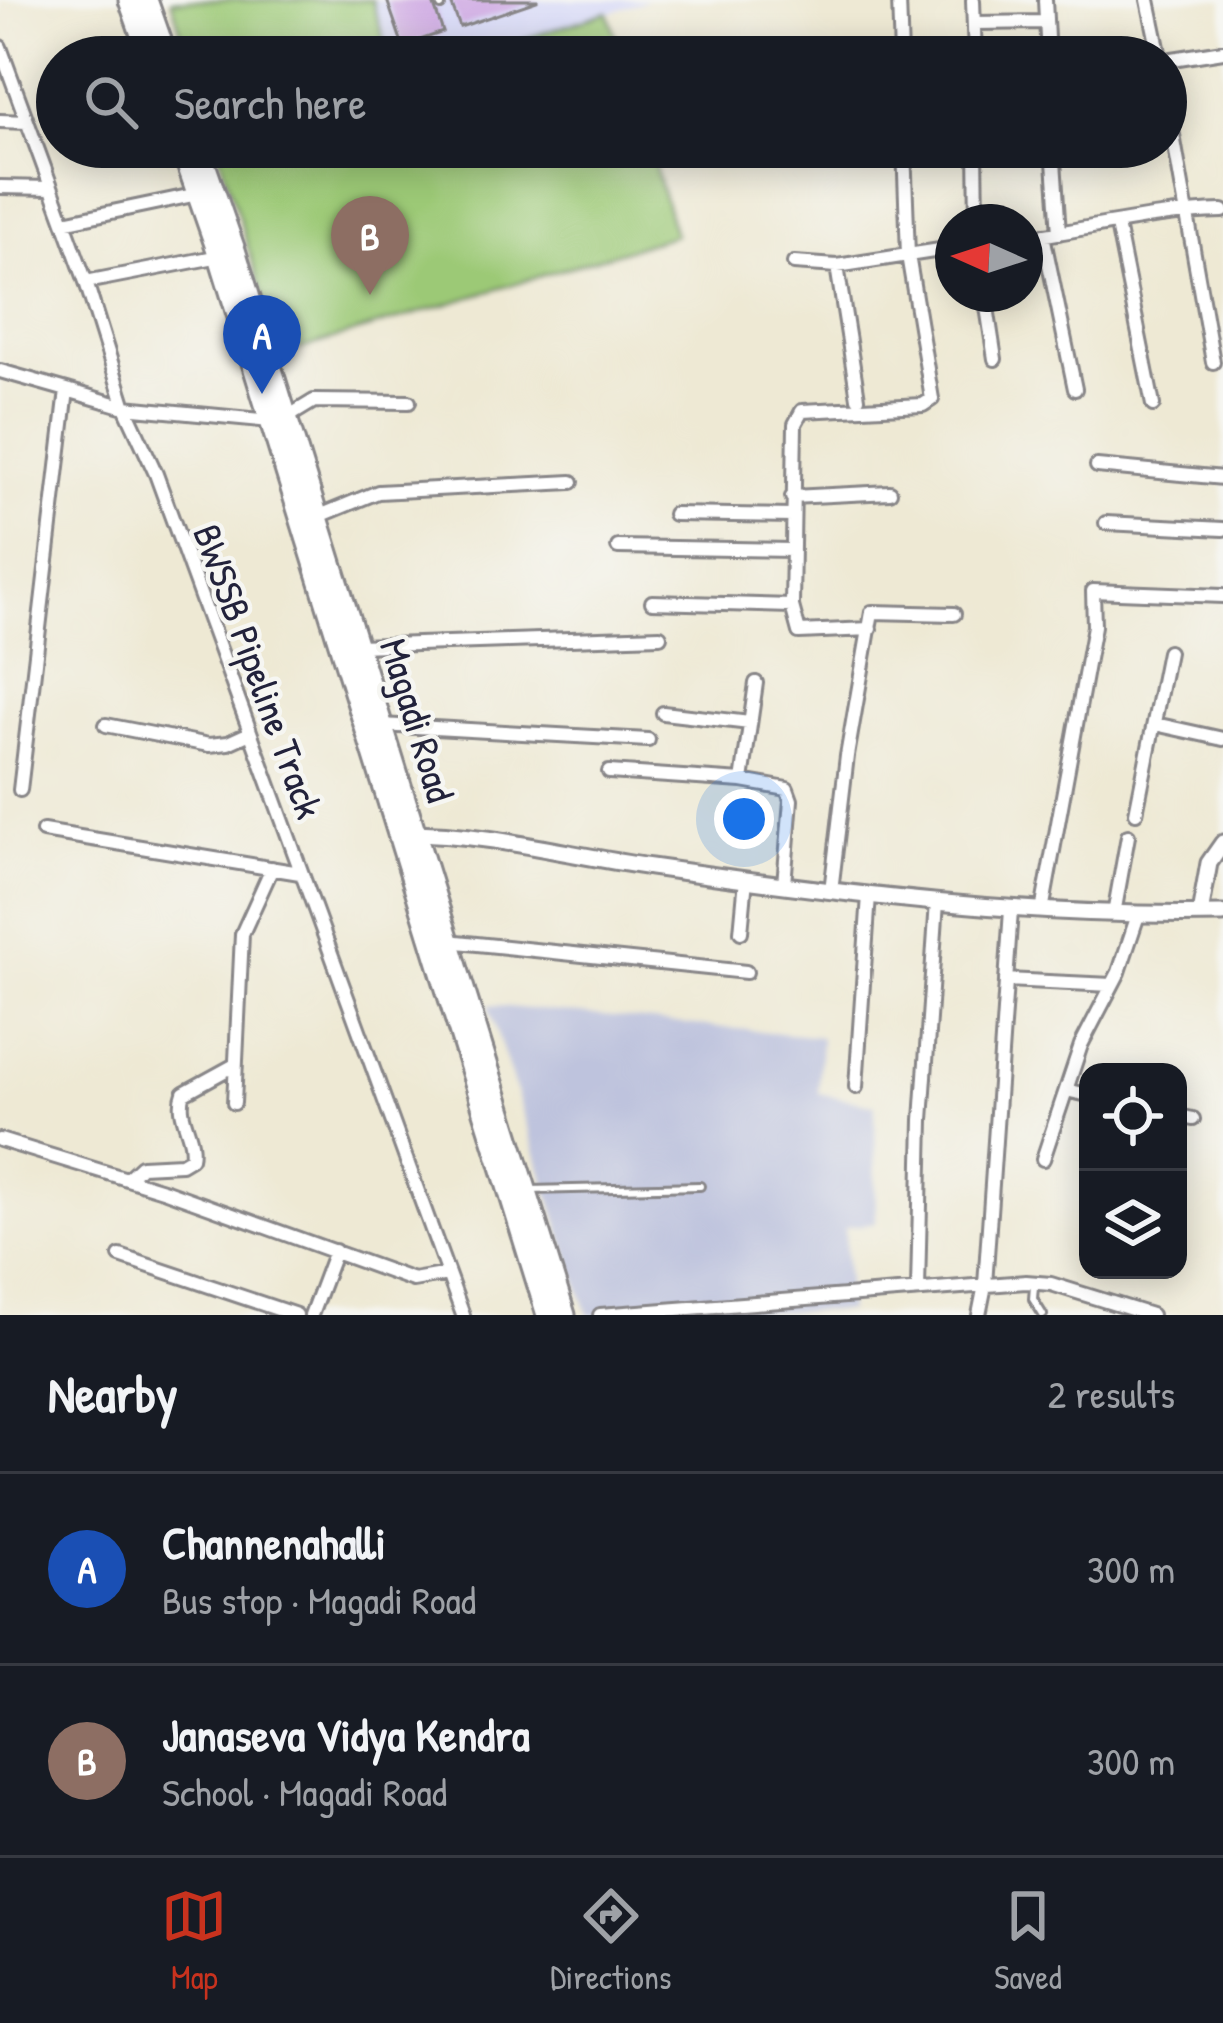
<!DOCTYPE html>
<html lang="en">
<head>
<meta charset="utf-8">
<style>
	:root { --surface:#171b24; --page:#20242c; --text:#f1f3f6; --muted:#9ea1a6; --line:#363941; --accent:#c8321e }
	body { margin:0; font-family:"Patrick Hand",sans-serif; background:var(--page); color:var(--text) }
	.controls { position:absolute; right:36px; bottom:36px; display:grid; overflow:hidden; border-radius:24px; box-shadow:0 6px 30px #0003 }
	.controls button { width:108px; height:108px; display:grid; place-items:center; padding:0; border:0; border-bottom:3px solid var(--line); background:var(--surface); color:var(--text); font:60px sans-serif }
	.compass { position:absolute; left:935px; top:204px; width:108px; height:108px; border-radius:50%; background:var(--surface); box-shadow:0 6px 30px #0003; rotate:273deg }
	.you { position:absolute; left:744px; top:819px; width:42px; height:42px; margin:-30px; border:9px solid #fff; border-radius:50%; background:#1a73e8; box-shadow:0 0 0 18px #1a73e833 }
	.badge { display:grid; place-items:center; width:78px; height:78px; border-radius:50%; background:var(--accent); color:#fff; font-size:39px; font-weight:700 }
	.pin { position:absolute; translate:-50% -99px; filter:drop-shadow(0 3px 6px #0008) }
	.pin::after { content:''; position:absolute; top:63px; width:42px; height:36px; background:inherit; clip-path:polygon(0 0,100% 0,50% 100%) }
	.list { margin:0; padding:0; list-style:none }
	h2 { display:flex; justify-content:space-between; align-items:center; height:156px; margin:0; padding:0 48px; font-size:51px }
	h2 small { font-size:39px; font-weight:400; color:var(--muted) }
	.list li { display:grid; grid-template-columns:78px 1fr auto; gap:36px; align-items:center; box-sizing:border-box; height:192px; padding:0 48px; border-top:3px solid var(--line) }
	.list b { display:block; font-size:45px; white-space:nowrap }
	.list p { margin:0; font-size:39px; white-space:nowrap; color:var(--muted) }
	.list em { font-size:39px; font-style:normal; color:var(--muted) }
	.icon { flex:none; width:66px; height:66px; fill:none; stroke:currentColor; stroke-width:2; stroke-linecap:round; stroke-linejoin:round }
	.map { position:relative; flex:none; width:1223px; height:1315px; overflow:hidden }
	.search { position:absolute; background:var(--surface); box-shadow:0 6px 30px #0003; left:36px; right:36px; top:36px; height:132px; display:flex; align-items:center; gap:30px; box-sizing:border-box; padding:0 42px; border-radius:66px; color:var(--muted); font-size:45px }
	.sheet { height:540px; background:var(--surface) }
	nav { display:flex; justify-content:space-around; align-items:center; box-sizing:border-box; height:168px; border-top:3px solid var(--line); background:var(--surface); font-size:33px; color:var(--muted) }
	nav a { display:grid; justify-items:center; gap:6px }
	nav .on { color:var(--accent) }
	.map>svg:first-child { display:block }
	.built { fill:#d6d8f8 }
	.industrial { fill:#bec3dd }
	.green { fill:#9cc976; stroke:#5f7658; stroke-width:3 }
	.building { fill:#cca4e2 }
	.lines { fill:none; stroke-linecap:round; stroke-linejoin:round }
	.service-casing { stroke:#888688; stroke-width:12 }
	.minor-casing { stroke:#888688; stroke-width:18 }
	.tertiary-casing { stroke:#888688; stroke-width:21 }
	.primary-casing { stroke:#888688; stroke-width:27 }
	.service { stroke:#fff; stroke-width:6 }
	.minor { stroke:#fff; stroke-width:12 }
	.tertiary { stroke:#fff; stroke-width:15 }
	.primary { stroke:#fff; stroke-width:21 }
	.labels { text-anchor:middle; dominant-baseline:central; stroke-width:9; stroke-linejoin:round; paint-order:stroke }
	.street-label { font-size:39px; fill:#22223b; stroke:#f6f6f2 }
</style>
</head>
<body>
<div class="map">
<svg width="1223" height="1315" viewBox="0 0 1223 1315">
	<rect width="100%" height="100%" fill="#f6f6f2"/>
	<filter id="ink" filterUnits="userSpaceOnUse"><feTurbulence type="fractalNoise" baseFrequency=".00833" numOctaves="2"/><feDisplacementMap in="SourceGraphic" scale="24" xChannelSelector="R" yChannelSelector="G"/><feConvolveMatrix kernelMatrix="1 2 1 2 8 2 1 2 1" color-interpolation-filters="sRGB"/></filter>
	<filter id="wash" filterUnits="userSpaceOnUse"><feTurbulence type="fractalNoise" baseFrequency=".004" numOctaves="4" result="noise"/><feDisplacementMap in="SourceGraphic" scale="48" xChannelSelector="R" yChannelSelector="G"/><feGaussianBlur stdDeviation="2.7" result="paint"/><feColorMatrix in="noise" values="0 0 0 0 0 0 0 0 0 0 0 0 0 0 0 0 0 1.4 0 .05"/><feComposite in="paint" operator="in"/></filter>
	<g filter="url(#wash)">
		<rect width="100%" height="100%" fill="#eee9d4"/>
		<!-- built -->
		<path class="built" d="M171 0H648L609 13 622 57H189Z"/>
		<!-- industrial -->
		<path class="industrial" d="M488 1005 821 1037 818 1093 875 1105 876 1223 845 1227 848 1311 588 1315Z"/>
		<!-- green -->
		<path class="green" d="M171 0H372L389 57H189Z
			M608 12 622 57H468Z
			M217 147H649L675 235 281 355Z"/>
		<g id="blocks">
			<!-- building -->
			<path class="building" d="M387 0H432L443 32 403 46Z
				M450 0H537V1L460 27Z"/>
		</g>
	</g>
	<g filter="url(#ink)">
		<use href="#blocks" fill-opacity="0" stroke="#888688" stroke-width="3"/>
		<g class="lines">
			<defs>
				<path id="service" d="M439 0 441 6
					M530 1190 700 1186
					M1034 1286 1033 1299 1043 1315"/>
				<path id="minor" d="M899 0 901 57
					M973 0 975 57
					M1045 0 1048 57
					M1148 0 1160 57
					M975 23 1046 22
					M0 47 86 282 125 407 156 474 463 1315
					M1166 60 1223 51
					M1166 95 1213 362
					M0 121 27 122
					M976 147 977 222
					M1053 147 1059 233
					M0 187 51 188
					M64 222 198 194
					M1117 225 1153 405
					M1043 235 1075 389
					M1025 238C1090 229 1158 212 1223 211
					M794 263 837 266 953 248
					M837 266 858 398
					M86 282 220 256
					M985 294 995 359
					M0 371 67 390 20 790
					M67 390 125 407 271 421 286 418 314 401 409 402
					M1097 466 1223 478
					M792 497 890 492
					M674 514 792 516
					M317 517 378 492 572 482
					M1106 523 1223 529
					M618 547 792 550
					M652 602 792 606
					M870 629 799 632 792 606 795 424 802 411 923 405 932 399 908 255 904 147
					M358 646 660 636
					M756 683 742 781 787 789 791 800 784 884
					M663 713 750 723
					M1155 724 1223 739
					M106 725 209 745 228 743 250 733
					M381 725 648 740
					M609 772 742 781
					M1136 813 1168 652
					M43 831 300 873
					M831 891 847 756 872 612 954 614
					M1042 911 1094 626 1093 591 1223 596
					M1114 914 1128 836
					M741 932 746 879
					M448 941 746 972
					M1006 980 1112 985
					M856 1087 869 895
					M1066 1090 1088 1095
					M234 1103 242 934 272 868
					M1178 1116 1193 1119
					M0 1140 166 1191 413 1280 448 1274
					M1043 1159 1081 1045 1119 972 1138 915
					M127 1179 141 1166 181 1164 191 1158C196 1136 175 1116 184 1093L235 1065
					M120 1256 296 1315
					M918 1289 922 1120 937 902
					M311 1315 335 1251
					M600 1315 1026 1282 1051 1284 1151 1315
					M979 1315 985 1285 1011 910"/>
				<path id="tertiary" d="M407 833C490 833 570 856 651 867 841 894 1031 918 1223 914
					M1200 914 1209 863 1223 843"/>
				<path id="primary" d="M130 0 150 57
					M146 0 166 57
					M182 147 220 256 548 1315
					M198 147 235 253 564 1315"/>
			</defs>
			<!-- service casing -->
			<use href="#service" class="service-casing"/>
			<!-- minor casing -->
			<use href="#minor" class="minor-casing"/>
			<!-- tertiary casing -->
			<use href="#tertiary" class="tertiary-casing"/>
			<!-- primary casing -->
			<use href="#primary" class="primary-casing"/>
			<!-- service -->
			<use href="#service" class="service"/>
			<!-- minor -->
			<use href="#minor" class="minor"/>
			<!-- tertiary -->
			<use href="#tertiary" class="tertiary"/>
			<!-- primary -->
			<use href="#primary" class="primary"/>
		</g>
	</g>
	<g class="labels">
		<!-- street labels -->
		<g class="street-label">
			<text transform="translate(259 671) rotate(70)">BWSSB Pipeline Track</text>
			<text transform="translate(418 720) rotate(73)">Magadi Road</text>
		</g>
	</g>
</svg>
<div class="controls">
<button><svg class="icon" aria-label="locate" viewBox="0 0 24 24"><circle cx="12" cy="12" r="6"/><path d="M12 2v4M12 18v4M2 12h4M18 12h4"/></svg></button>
<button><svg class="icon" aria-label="layers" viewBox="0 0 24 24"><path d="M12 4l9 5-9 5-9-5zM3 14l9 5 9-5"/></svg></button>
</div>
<svg class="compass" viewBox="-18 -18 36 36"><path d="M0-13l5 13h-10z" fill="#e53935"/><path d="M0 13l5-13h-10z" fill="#9ea1a6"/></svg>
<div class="you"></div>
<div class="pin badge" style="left:262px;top:394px;background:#1a4fb4">A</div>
<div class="pin badge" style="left:370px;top:295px;background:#8d6e63">B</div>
<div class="search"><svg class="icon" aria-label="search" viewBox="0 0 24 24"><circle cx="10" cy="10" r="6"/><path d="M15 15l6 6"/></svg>Search here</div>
</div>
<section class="sheet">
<h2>Nearby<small>2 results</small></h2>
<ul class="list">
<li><span class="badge" style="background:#1a4fb4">A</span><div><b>Channenahalli</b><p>Bus stop · Magadi Road</p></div><em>300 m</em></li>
<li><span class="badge" style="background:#8d6e63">B</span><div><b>Janaseva Vidya Kendra</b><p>School · Magadi Road</p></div><em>300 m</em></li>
</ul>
</section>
<nav>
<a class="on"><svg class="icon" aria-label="map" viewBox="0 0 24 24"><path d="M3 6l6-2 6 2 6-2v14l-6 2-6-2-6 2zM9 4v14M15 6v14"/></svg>Map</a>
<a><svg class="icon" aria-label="directions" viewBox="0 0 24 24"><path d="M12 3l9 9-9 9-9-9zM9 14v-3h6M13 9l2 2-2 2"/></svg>Directions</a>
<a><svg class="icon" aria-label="saved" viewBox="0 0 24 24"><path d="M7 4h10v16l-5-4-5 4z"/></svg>Saved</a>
</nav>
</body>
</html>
